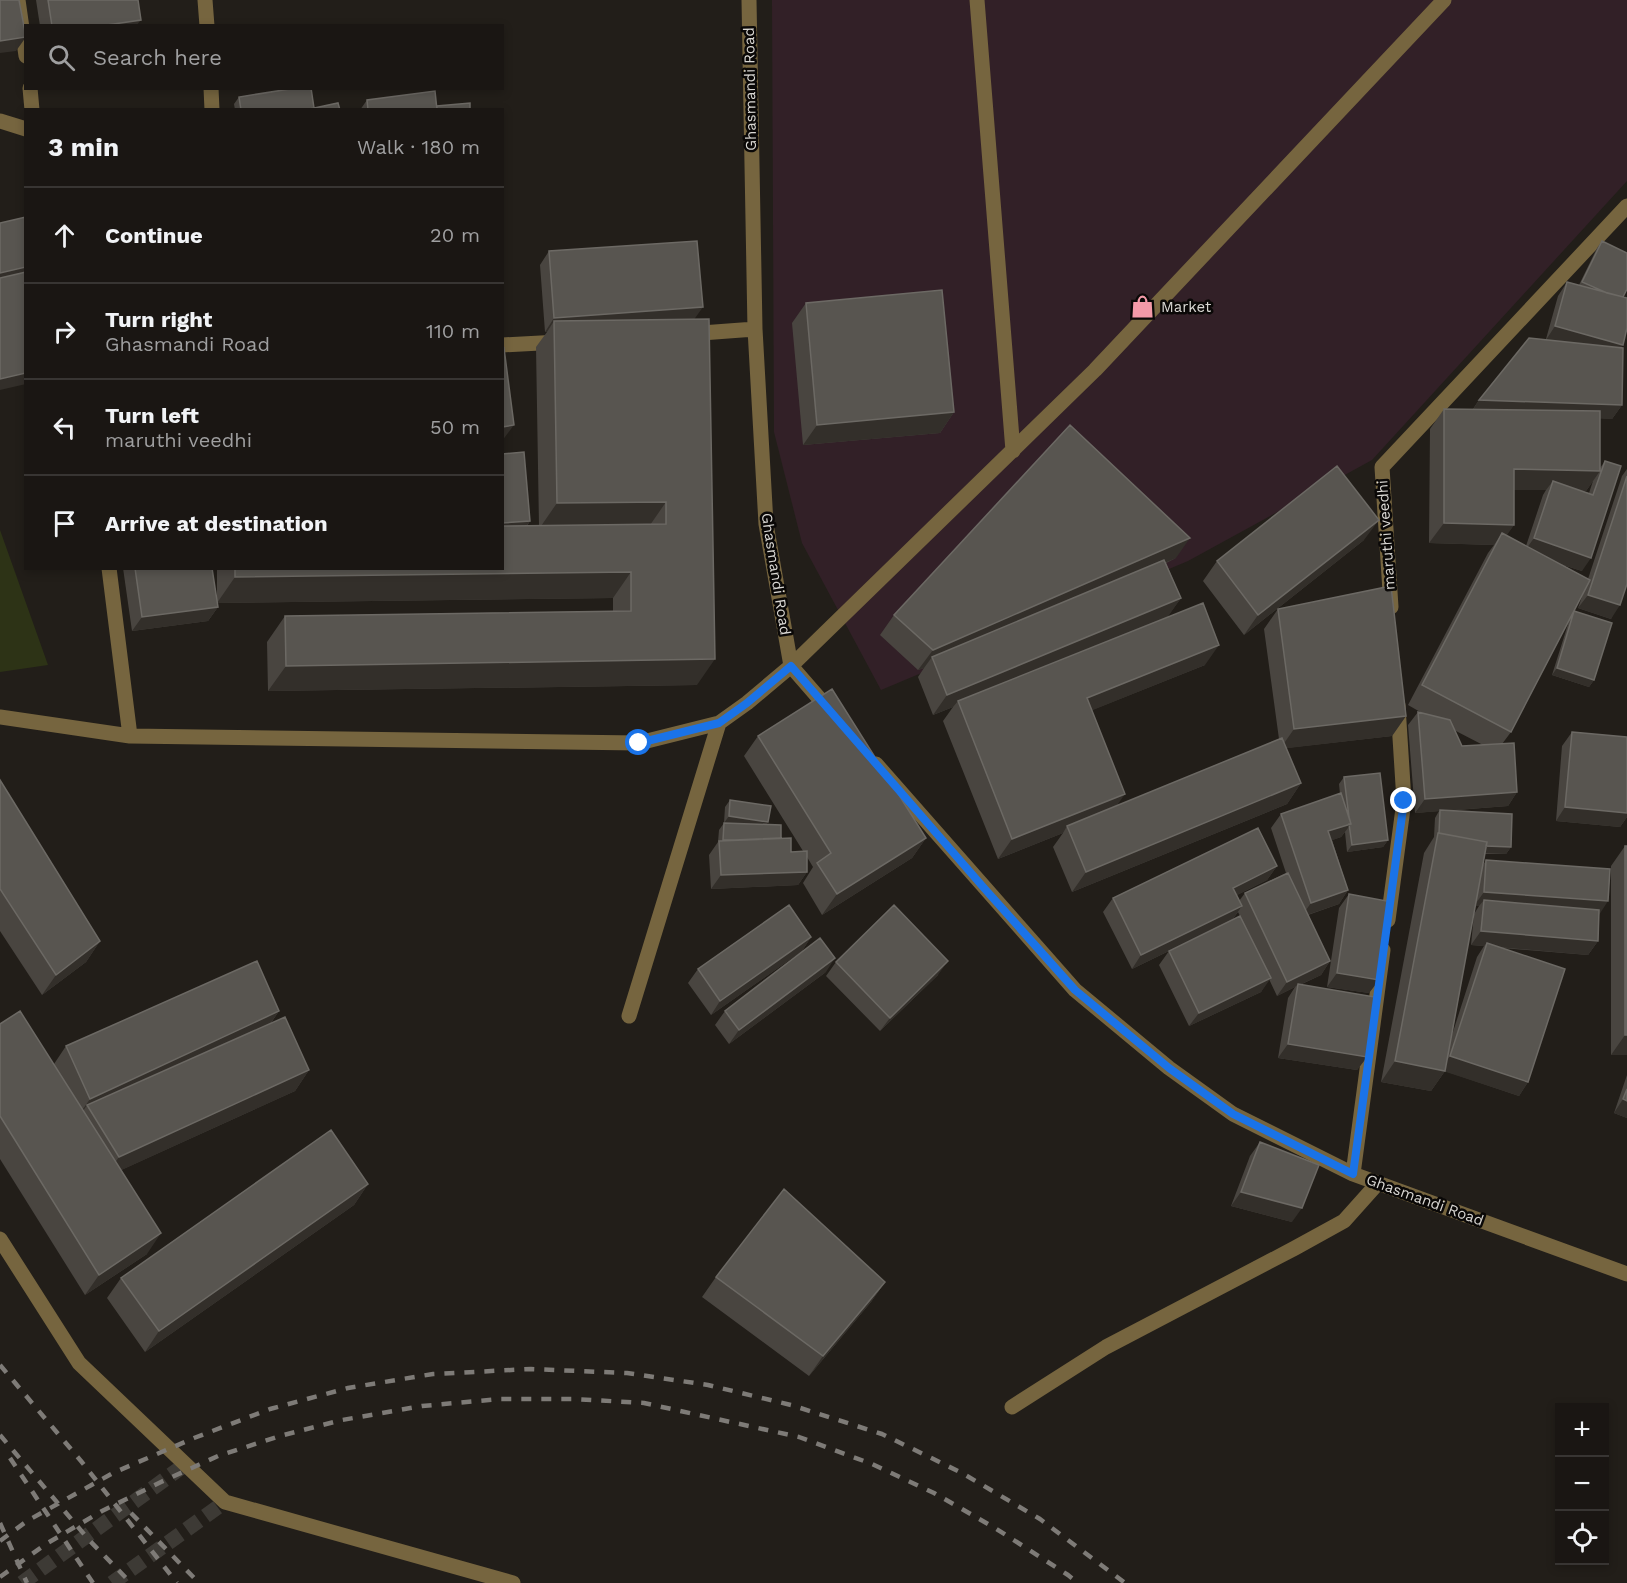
<!DOCTYPE html>
<html lang="en">
<head>
<meta charset="utf-8">
<style>
	:root { --surface:#1a1613; --page:#272321; --text:#f1f3f6; --muted:#9f9fa0; --line:#383533 }
	body { margin:0; font-family:"Work Sans",sans-serif; background:var(--page); color:var(--text) }
	.controls { position:absolute; right:18px; bottom:18px; display:grid; overflow:hidden; border-radius:0px; box-shadow:0 3px 9px #0003 }
	.controls button { width:54px; height:54px; display:grid; place-items:center; padding:0; border:0; border-bottom:2px solid var(--line); background:var(--surface); color:var(--text); font:30px sans-serif }
	.stop { position:absolute; width:18px; height:18px; margin:-14px; border:4px solid #1a73e8; border-radius:50%; background:#fff }
	.stop.end { background:#1a73e8; border-color:#fff; box-shadow:0 2px 6px #0008 }
	.list { margin:0; padding:0; list-style:none }
	h2 { display:flex; justify-content:space-between; align-items:center; height:78px; margin:0; padding:0 24px; font-size:26px }
	h2 small { font-size:20px; font-weight:400; color:var(--muted) }
	.list li { display:grid; grid-template-columns:39px 1fr auto; gap:18px; align-items:center; box-sizing:border-box; height:96px; padding:0 24px; border-top:2px solid var(--line) }
	.list b { display:block; font-size:22px; white-space:nowrap }
	.list p { margin:0; font-size:20px; white-space:nowrap; color:var(--muted) }
	.list em { font-size:20px; font-style:normal; color:var(--muted) }
	.icon { flex:none; width:33px; height:33px; fill:none; stroke:currentColor; stroke-width:2; stroke-linecap:round; stroke-linejoin:round }
	.map { position:relative; flex:none; width:1627px; height:1583px; overflow:hidden }
	.search { position:absolute; background:var(--surface); box-shadow:0 3px 9px #0003; left:24px; top:24px; width:480px; height:66px; display:flex; align-items:center; gap:15px; box-sizing:border-box; padding:0 21px; border-radius:0px; color:var(--muted); font-size:22px }
	.panel { position:absolute; background:var(--surface); box-shadow:0 3px 9px #0003; left:24px; top:108px; width:480px; height:462px; border-radius:0px }
	.map>svg:first-child { display:block }
	.commercial { fill:#322027 }
	.green { fill:#2d3316 }
	.lines { fill:none; stroke-linecap:round; stroke-linejoin:round }
	.minor-tunnel { stroke:#3d3a35; stroke-width:15; stroke-dasharray:15 8; stroke-linecap:butt }
	.minor { stroke:#76653f; stroke-width:15 }
	.rail { stroke:#7e7b77; stroke-width:4.5; stroke-dasharray:10 10; stroke-linecap:butt }
	.wall { fill:#494540; fill-rule:evenodd }
	.shaded-wall { fill:#332f2a }
	.building { fill:#585550; stroke:#6c6964; stroke-width:1.5 }
	.route { stroke:#1a73e8; stroke-width:8 }
	.labels { text-anchor:middle; dominant-baseline:central; stroke-width:5; stroke-linejoin:round; paint-order:stroke }
	.street-label { font-size:15px; fill:#d9d7d3; stroke:#0a0807 }
	.poi-label { font-size:15px; fill:#d9d7d3; stroke:#0a0807; text-anchor:start }
</style>
</head>
<body>
<div class="map">
<svg width="1627" height="1583" viewBox="0 0 1627 1583">
	<rect width="100%" height="100%" fill="#221e19"/>
	<!-- commercial -->
	<path class="commercial" d="M772 0H1627V181L1372 460 1188 561 881 690 802 543 774 432Z"/>
	<!-- green -->
	<path class="green" d="M0 530 48 665 0 672Z"/>
	<g class="lines">
		<!-- minor-tunnel -->
		<path class="minor-tunnel" d="M22 1583 186 1464
			M112 1583 225 1502"/>
		<!-- minor -->
		<path class="minor" d="M18 0 26 56
			M205 0 207 26
			M749 0 755 329 766 524 791 666 831 712
			M977 0 1013 451
			M30 88 32 110
			M211 88 212 110
			M0 121 26 129
			M688 334 755 329
			M502 345 559 342
			M109 568 130 736
			M1391 607 1382 467 1627 206
			M0 717 130 736 639 743 719 723 747 703 791 666 1095 370 1444 0
			M876 764 1075 990 1169 1068 1233 1114 1353 1174 1627 1274
			M1388 920 1404 801 1398 706
			M629 1016 719 723
			M1353 1174 1383 950
			M0 1239 79 1363 225 1502 513 1583
			M1012 1407 1106 1347 1295 1248 1344 1221 1378 1183"/>
		<!-- rail -->
		<path class="rail" d="M0 1365 81 1461 177 1583
			M0 1435 89 1540 131 1583
			M10 1458 93 1583
			M131 1513 199 1583
			M0 1523 27 1583
			M0 1541 27 1521 113 1473 194 1438 270 1409 348 1388 433 1374 531 1369 627 1373 708 1385 791 1405 882 1434 962 1473 1040 1519 1125 1583
			M0 1577 46 1544 102 1511 161 1482 218 1456 280 1436 342 1420 422 1406 500 1399H574L644 1403 799 1437 872 1464 934 1493 995 1528 1068 1575 1078 1583"/>
	</g>
	<!-- wall -->
	<path class="wall" d="M36 0H138L136 26H40Z
		M239 97 314 108 340 110H235L234 104Z
		M367 100 437 106 470 110H360Z
		M1602 241 1623 297 1621 348 1622 405 1612 419 1600 418V468L1605 461 1582 571 1563 565 1588 579 1622 476 1627 469V584L1611 619 1578 608 1584 591 1572 615 1574 611 1594 680 1589 687 1552 675 1569 621 1511 732 1502 744 1517 792 1508 806 1444 811 1511 847 1506 854H1485L1483 865 1486 860 1599 914 1598 941 1588 955 1502 948 1528 1082 1519 1096 1445 1071 1431 1091 1381 1082 1424 853 1434 837 1435 818 1439 811 1415 813 1408 725 1418 712 1422 713 1408 705 1488 553 1494 545 1429 543 1430 429 1444 409H1473L1479 400 1546 339 1558 296 1567 282 1579 285 1597 248ZM1593 481 1589 493 1582 491H1586ZM1514 490H1546L1543 495 1526 546 1506 535 1514 525ZM1454 730 1483 745 1462 746ZM1475 906H1479L1474 914 1471 945 1484 946 1477 957 1452 1035Z
		M549 251 694 319 697 685 268 691 267 642 285 616 613 611V598L217 603V568H502V454L530 521 527 526H539L536 347 547 332H545L540 265Z
		M806 303 954 412 940 433 803 445 792 323Z
		M1364 540 1244 635 1203 581 1217 561Z
		M1176 558 1166 563 1181 598 1167 617 1205 665 1092 710 1116 806 1279 739 1264 629 1278 609 1406 716 1392 736 1286 748 1301 783 1287 804 1072 892 1053 847 1063 833 998 859 943 721 953 707 933 715 918 677 924 668 918 670 880 635 894 615Z
		M123 568H212L218 607 208 621 132 631Z
		M1572 732 1627 737V817L1620 827 1556 821 1562 746Z
		M758 736 926 838 912 858 822 915 803 883 813 867 807 857V872L798 885 711 889 709 855 718 842 719 830 724 823 725 807 730 800 768 822 766 824 781 838 791 852 803 851 744 756Z
		M1344 777 1388 840 1383 847 1347 852 1345 832 1341 837 1332 840 1348 890 1339 904 1308 915 1330 961 1321 975 1302 984 1367 1057 1357 1070 1278 1058 1288 998 1295 987 1277 996 1269 979 1261 992 1189 1026 1159 965 1169 951 1132 969 1103 912 1113 898 1277 866 1267 880 1237 895 1239 901 1245 893 1286 873 1271 828 1281 814 1340 794 1339 784ZM1238 912 1240 916 1232 920Z
		M0 780 100 941 86 962 42 995 0 931Z
		M1625 846H1627V1055H1611V866Z
		M1349 894 1379 980 1369 993 1327 987 1339 908Z
		M811 937 802 951 711 1015 688 983 698 969Z
		M836 962 938 975 880 1031 826 976Z
		M826 972 729 1044 715 1025 725 1011Z
		M279 1011 271 1023 309 1070 295 1091 121 1170 147 1254 85 1295 0 1159V1024L54 1064 66 1046Z
		M1627 1075V1118L1614 1113Z
		M1260 1142 1292 1222 1231 1206 1250 1156Z
		M368 1184 354 1205 145 1352 107 1298 121 1278Z
		M716 1277 885 1282 871 1302 809 1376 702 1297Z"/>
	<!-- shaded-wall -->
	<path class="shaded-wall" d="M141 20 136 26H100Z
		M26 37 16 51 0 53V41Z
		M26 267V278L0 284V273Z
		M703 307 693 321H554L547 332H545L554 318Z
		M1555 326 1623 345 1613 359 1546 340Z
		M26 373V384L0 390V379Z
		M1479 400 1622 405 1612 419 1470 414Z
		M954 412 940 433 803 445 817 425Z
		M514 425 502 441V427Z
		M1514 469 1600 471 1586 491 1549 490 1553 481 1546 490H1500Z
		M666 502 648 528 539 529 557 503Z
		M1379 520 1364 540 1244 635 1258 615Z
		M530 521 516 541 502 542V523Z
		M1444 523 1514 525 1500 545 1502 533 1494 545 1429 543Z
		M1190 538 1176 558 934 663 932 657 924 668 918 670 933 650Z
		M1534 538 1591 558 1582 571 1524 552Z
		M631 572 613 598 217 603 235 577Z
		M1588 595 1620 605 1611 619 1578 608Z
		M1181 598 1167 618 958 701 953 707 933 715 947 695Z
		M218 607 208 621 132 631 142 617Z
		M1219 645 1205 665 1073 718 1087 698Z
		M715 659 697 685 268 691 286 666Z
		M1557 668 1594 680 1589 687 1552 675Z
		M1406 716 1392 736 1280 749 1294 729Z
		M1301 783 1287 804 1072 892 1086 872Z
		M1517 792 1508 806 1415 813 1425 799Z
		M1125 794 1111 814 1067 826 1063 833 998 859 1012 839Z
		M1565 807 1627 813V817L1620 827 1556 821Z
		M729 816 768 822 763 829 724 823Z
		M1351 824 1341 837 1319 845 1328 831Z
		M926 838 912 858 822 915 837 894Z
		M1388 840 1383 847 1347 852 1352 845Z
		M1439 844 1511 847 1506 854 1434 851Z
		M1277 866 1267 880 1223 902 1233 888Z
		M807 872 798 885 711 889 721 875Z
		M1348 890 1339 904 1301 917 1311 903Z
		M1484 892 1608 901 1599 915 1484 900 1479 906H1474Z
		M1242 906 1232 920 1132 969 1141 955Z
		M1481 931 1598 941 1588 955 1486 946 1487 943 1484 946 1471 945Z
		M811 937 802 951 711 1015 720 1001Z
		M100 941 86 962 42 995 56 975Z
		M835 958 826 972 729 1044 739 1030Z
		M948 961 938 975 880 1031 890 1018Z
		M1330 961 1321 975 1297 986 1298 984 1295 987 1277 996 1287 982Z
		M1337 973 1379 980 1369 993 1327 987Z
		M1271 978 1261 992 1189 1026 1199 1013Z
		M279 1011 265 1031 87 1105 79 1117 76 1119 90 1099Z
		M1625 1035H1627V1055H1611Z
		M1288 1044 1367 1057 1357 1070 1278 1058Z
		M1450 1056 1528 1082 1519 1096 1440 1070Z
		M1395 1061 1445 1071 1431 1091 1381 1082Z
		M309 1070 295 1091 104 1178 119 1157Z
		M1623 1099 1627 1101V1118L1614 1113Z
		M368 1184 354 1205 145 1352 159 1331Z
		M1241 1192 1302 1208 1292 1222 1231 1206Z
		M161 1233 147 1254 85 1295 99 1275Z
		M885 1282 871 1302 809 1376 823 1356Z"/>
	<!-- building -->
	<path class="building" d="M0 0H19L26 37 0 41Z
		M48 0H138L141 20 100 26H52Z
		M296 88H311L314 108 305 110H241L239 97Z
		M435 91 437 110H368L367 100Z
		M338 103 340 110H305Z
		M470 103V110H437V106Z
		M26 217V267L0 273V223Z
		M697 241 703 307 554 318 549 251Z
		M1602 241 1627 253V289L1623 297 1607 293 1582 282Z
		M26 272V373L0 379V278Z
		M1567 282 1627 298V328L1623 345 1555 326Z
		M942 290 954 412 817 425 806 303Z
		M709 319 715 659 286 666 285 616 631 611V572L235 577V568H502V526L666 524V502L557 503 554 321Z
		M1529 338 1623 348 1622 405 1479 400Z
		M504 348 514 425 502 427V349Z
		M1444 409 1600 411V471L1514 469V525L1444 523Z
		M1070 425 1190 538 933 650 894 615Z
		M524 452 530 521 502 523V454Z
		M1605 461 1621 466 1591 558 1534 538 1553 481 1593 495Z
		M1337 466 1379 520 1258 615 1217 561Z
		M1627 476V584L1620 605 1588 595Z
		M1502 533 1590 580 1511 732 1422 685Z
		M1164 560 1181 598 947 695 932 657Z
		M135 568H212L218 607 142 617Z
		M1391 586 1406 716 1294 729 1278 609Z
		M1203 603 1219 645 1087 698 1125 794 1012 839 958 701Z
		M1574 611 1612 623 1594 680 1557 668Z
		M832 689 926 838 837 894 817 863 831 853 758 736Z
		M1418 712 1450 720 1462 746 1514 743 1517 792 1425 799Z
		M1572 732 1627 737V813L1565 807Z
		M1282 738 1301 783 1086 872 1067 826Z
		M1380 773 1388 840 1352 845 1349 824H1351L1349 817 1344 777Z
		M0 780 100 941 56 975 0 889Z
		M1341 793 1351 824 1328 831 1348 890 1311 903 1281 814Z
		M730 800 771 806 768 822 729 816Z
		M1440 810 1512 814 1511 847 1486 846 1487 842 1439 833Z
		M724 823 781 825V838L734 840H723Z
		M1258 828 1277 866 1233 888 1242 906 1141 955 1113 898Z
		M1438 833 1487 842 1445 1071 1395 1061Z
		M791 838V852L807 851V872L721 875 719 841Z
		M1625 846H1627V1035H1625Z
		M1486 860 1610 869 1608 901 1484 892Z
		M1288 873 1330 961 1287 982 1245 893Z
		M1349 894 1392 902 1379 980 1337 973Z
		M1484 900 1599 910 1598 941 1481 931Z
		M789 905 811 937 720 1001 698 969Z
		M894 905 948 961 890 1018 836 962Z
		M1240 916 1271 978 1199 1013 1169 951Z
		M820 938 835 958 739 1030 725 1011Z
		M1487 943 1565 969 1528 1082 1450 1056Z
		M257 961 279 1011 90 1099 66 1046Z
		M1298 984 1375 997 1367 1057 1288 1044Z
		M20 1011 161 1233 99 1275 0 1116V1024Z
		M285 1017 309 1070 119 1157 87 1105Z
		M1627 1089V1101L1623 1099Z
		M331 1130 368 1184 159 1331 121 1278Z
		M1260 1142 1319 1165 1302 1208 1241 1192Z
		M784 1189 885 1282 823 1356 716 1277Z"/>
	<g class="lines">
		<!-- route -->
		<path class="route" d="M639 743 719 723 747 703 791 666 984 888 1075 990 1169 1068 1233 1114 1353 1174 1404 801"/>
	</g>
	<!-- icons -->
	<defs>
		<symbol id="shop-bare" viewBox="-9 -9 18 18"><path d="M-5-2.5h2.3a2.7 3.5 0 0 1 5.4 0H5L5.5 6h-11ZM-1.5-2.5h3a1.5 2.3 0 0 0-3 0Z" fill="#f39aa8" stroke="#0a0807" stroke-width="2.5" paint-order="stroke"/></symbol>
	</defs>
	<g fill-rule="evenodd">
		<use href="#shop-bare" x="1126" y="290" width="33" height="33"/>
	</g>
	<g class="labels">
		<!-- street labels -->
		<g class="street-label">
			<text transform="translate(750 89) rotate(-91)">Ghasmandi Road</text>
			<text transform="translate(1386 535) rotate(-94)">maruthi veedhi</text>
			<text transform="translate(776 574) rotate(81)">Ghasmandi Road</text>
			<text transform="translate(1425 1200) rotate(20)">Ghasmandi Road</text>
		</g>
		<!-- poi labels -->
		<g class="poi-label">
			<text x="1161" y="307">Market</text>
		</g>
	</g>
</svg>
<div class="controls">
<button>+</button>
<button>−</button>
<button><svg class="icon" aria-label="locate" viewBox="0 0 24 24"><circle cx="12" cy="12" r="6"/><path d="M12 2v4M12 18v4M2 12h4M18 12h4"/></svg></button>
</div>
<div class="stop" style="left:639px;top:743px"></div>
<div class="stop end" style="left:1404px;top:801px"></div>
<div class="search"><svg class="icon" aria-label="search" viewBox="0 0 24 24"><circle cx="10" cy="10" r="6"/><path d="M15 15l6 6"/></svg>Search here</div>
<section class="panel">
<h2>3 min<small>Walk · 180 m</small></h2>
<ul class="list">
<li><svg class="icon" aria-label="ahead" viewBox="0 0 24 24"><path d="M12 20V5M6 11l6-6 6 6"/></svg><div><b>Continue</b></div><em>20 m</em></li>
<li><svg class="icon" aria-label="right" viewBox="0 0 24 24"><path d="M7 20v-9h11M14 6l5 5-5 5"/></svg><div><b>Turn right</b><p>Ghasmandi Road</p></div><em>110 m</em></li>
<li><svg class="icon" aria-label="left" viewBox="0 0 24 24"><path d="M17 20v-9H6M10 6l-5 5 5 5"/></svg><div><b>Turn left</b><p>maruthi veedhi</p></div><em>50 m</em></li>
<li><svg class="icon" aria-label="arrive" viewBox="0 0 24 24"><path d="M6 21V4h12l-3 4 3 4H6"/></svg><div><b>Arrive at destination</b></div></li>
</ul>
</section>
</div>
</body>
</html>
